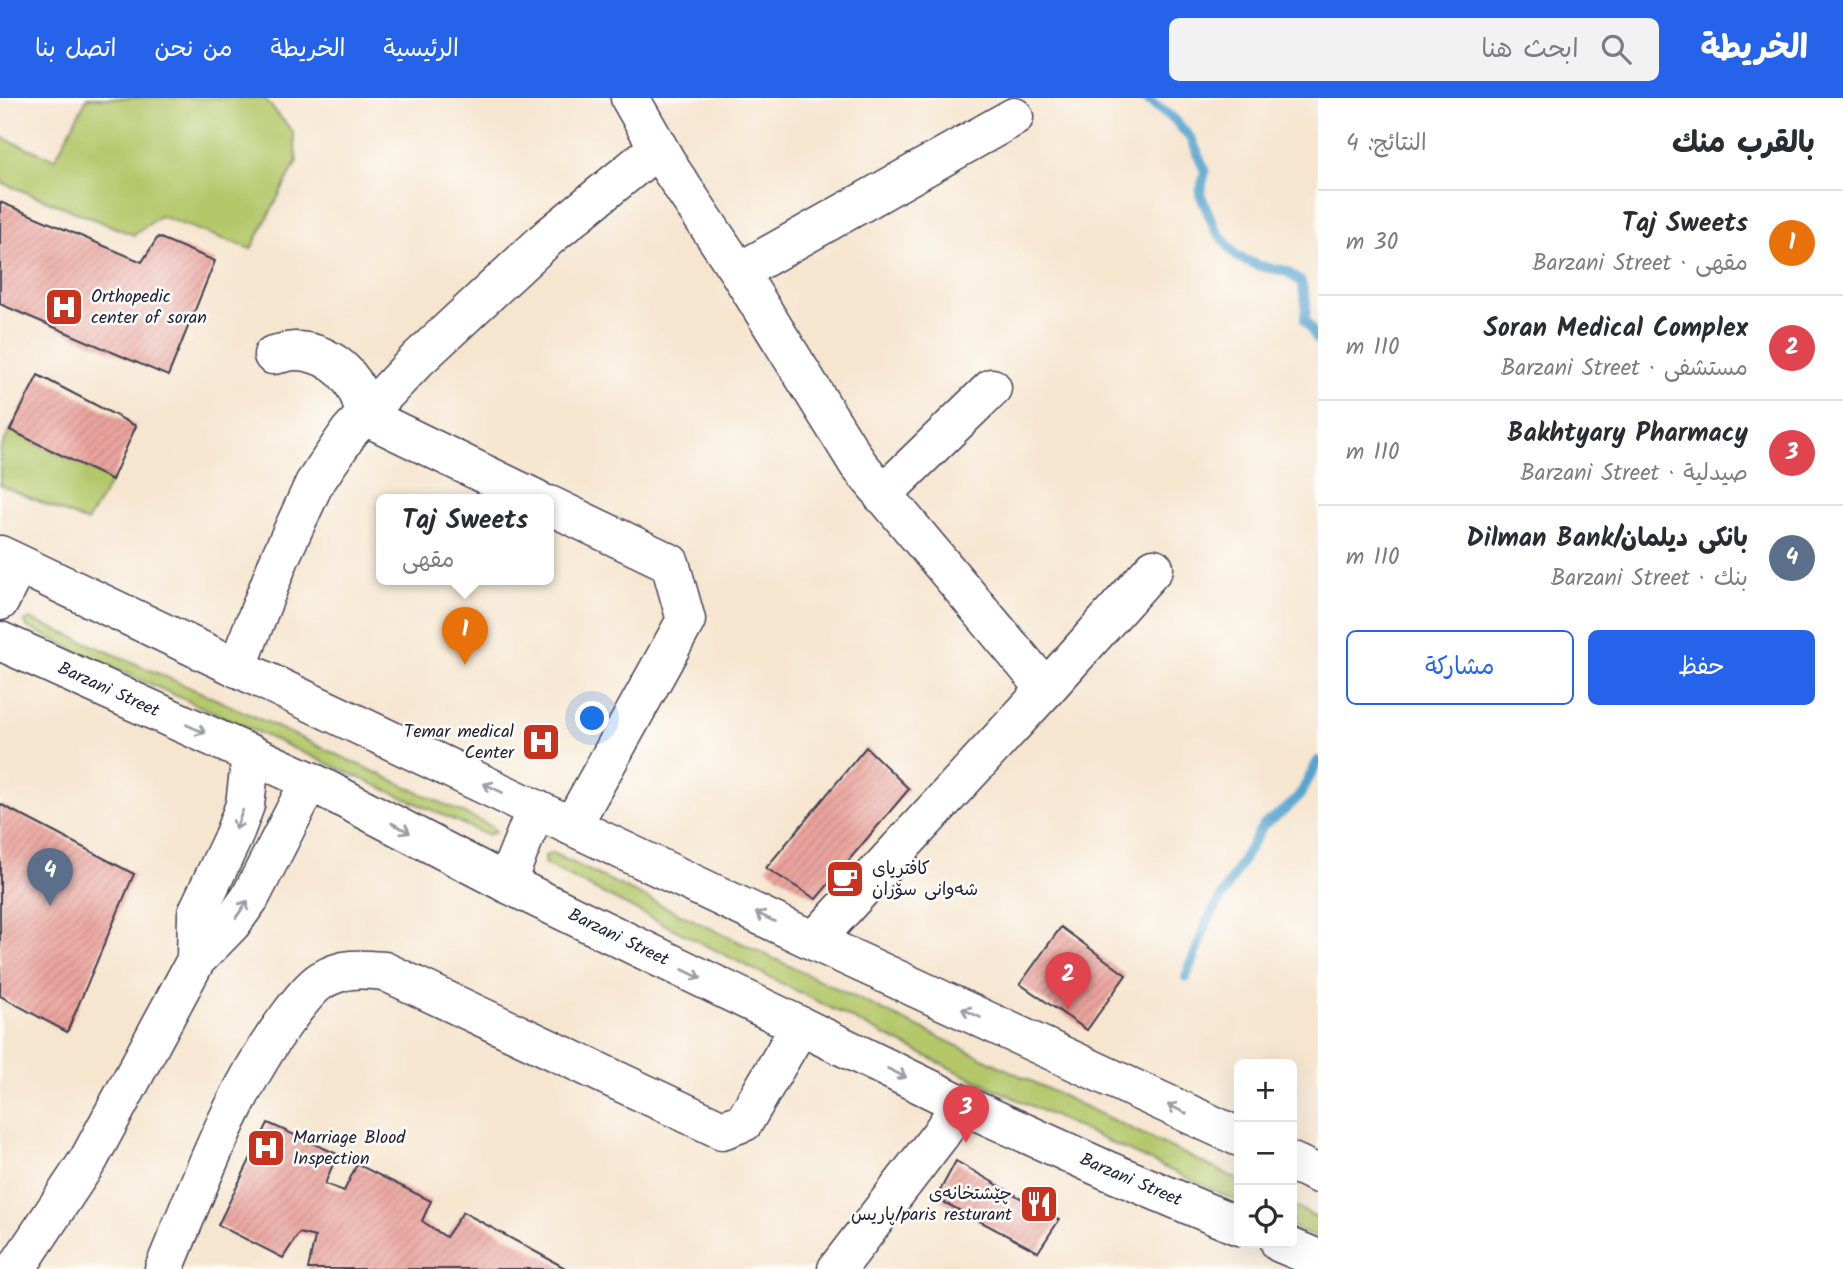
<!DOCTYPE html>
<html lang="ar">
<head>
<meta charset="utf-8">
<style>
	:root { --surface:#fff; --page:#f2f2f3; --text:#2b2b33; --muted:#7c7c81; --line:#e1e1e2; --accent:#2563eb }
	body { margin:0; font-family:Kalam,"Playpen Sans Arabic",sans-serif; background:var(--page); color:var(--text); direction:rtl }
	.controls { position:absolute; right:21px; bottom:21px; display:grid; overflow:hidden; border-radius:10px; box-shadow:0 7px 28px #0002 }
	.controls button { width:63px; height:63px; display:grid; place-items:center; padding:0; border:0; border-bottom:2px solid var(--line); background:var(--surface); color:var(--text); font:35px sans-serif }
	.you { position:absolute; left:593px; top:621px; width:24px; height:24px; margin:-18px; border:5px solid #fff; border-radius:50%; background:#1a73e8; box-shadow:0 0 0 10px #1a73e833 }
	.badge { display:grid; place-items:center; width:46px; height:46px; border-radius:50%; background:var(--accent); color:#fff; font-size:23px; font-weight:700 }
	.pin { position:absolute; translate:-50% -58px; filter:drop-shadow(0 2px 4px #0008) }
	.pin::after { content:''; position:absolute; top:37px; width:24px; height:21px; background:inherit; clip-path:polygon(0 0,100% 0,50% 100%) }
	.popup { position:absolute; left:376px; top:396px; width:178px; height:91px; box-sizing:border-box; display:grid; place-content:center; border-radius:10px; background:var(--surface); filter:drop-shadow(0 2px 5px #0005); font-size:23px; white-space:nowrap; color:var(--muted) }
	.popup b { font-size:26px; color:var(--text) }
	.popup::after { content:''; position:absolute; left:50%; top:100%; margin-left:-14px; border:14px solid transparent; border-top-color:var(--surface) }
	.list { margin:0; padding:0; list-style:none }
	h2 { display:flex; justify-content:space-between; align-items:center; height:91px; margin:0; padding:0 28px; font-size:30px }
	h2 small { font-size:23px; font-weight:400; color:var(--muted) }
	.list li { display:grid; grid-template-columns:46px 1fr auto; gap:21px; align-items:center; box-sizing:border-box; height:105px; padding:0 28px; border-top:2px solid var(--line) }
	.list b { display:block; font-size:26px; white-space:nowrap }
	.list p { margin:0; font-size:23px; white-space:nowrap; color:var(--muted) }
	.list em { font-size:23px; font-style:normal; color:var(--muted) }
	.actions { display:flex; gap:14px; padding:21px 28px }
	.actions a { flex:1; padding:16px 0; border:2px solid var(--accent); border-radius:10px; text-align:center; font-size:24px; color:var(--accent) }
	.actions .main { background:var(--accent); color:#fff }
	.icon { flex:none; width:38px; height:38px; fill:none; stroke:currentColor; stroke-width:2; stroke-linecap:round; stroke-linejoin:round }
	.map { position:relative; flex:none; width:1318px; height:1171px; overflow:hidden; direction:ltr }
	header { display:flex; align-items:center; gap:42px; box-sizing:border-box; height:98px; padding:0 35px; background:var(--accent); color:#fff }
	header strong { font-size:33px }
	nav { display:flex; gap:38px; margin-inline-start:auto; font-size:24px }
	.search { width:490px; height:63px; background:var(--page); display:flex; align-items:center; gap:18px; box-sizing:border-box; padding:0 24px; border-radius:10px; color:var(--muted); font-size:26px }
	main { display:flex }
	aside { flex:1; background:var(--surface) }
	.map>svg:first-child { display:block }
	.green { fill:#b4c86b; stroke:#6b7553; stroke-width:2 }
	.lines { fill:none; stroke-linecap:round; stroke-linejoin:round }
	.stream { stroke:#56a4d0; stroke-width:10 }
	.building { fill:url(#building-hatch) }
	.minor-casing { stroke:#423f51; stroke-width:41 }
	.major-casing { stroke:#423f51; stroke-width:41 }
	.highway-casing { stroke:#423f51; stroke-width:41 }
	.minor { stroke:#fff; stroke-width:38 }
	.major { stroke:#fff; stroke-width:38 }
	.highway { stroke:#fff; stroke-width:38 }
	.oneway { stroke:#9c9ca7 }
	.labels { text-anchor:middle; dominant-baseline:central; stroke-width:5; stroke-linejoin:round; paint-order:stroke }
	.poi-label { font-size:18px; fill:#22223b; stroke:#fdfcf7; text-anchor:start }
	.street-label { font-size:18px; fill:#22223b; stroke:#fdfcf7 }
</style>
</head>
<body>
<header>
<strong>الخريطة</strong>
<div class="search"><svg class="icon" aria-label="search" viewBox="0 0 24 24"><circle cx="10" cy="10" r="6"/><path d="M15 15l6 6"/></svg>ابحث هنا</div>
<nav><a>الرئيسية</a><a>الخريطة</a><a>من نحن</a><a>اتصل بنا</a></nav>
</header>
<main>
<aside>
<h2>بالقرب منك<small>النتائج: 4</small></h2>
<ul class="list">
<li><span class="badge" style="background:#e8710a">1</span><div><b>Taj Sweets</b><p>مقهى · Barzani Street</p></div><em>30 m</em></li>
<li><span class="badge" style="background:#e0444e">2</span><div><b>Soran Medical Complex</b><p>مستشفى · Barzani Street</p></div><em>110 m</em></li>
<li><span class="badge" style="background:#e0444e">3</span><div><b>Bakhtyary Pharmacy</b><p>صيدلية · Barzani Street</p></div><em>110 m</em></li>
<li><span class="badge" style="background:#5c6f8a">4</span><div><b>بانکی دیلمان/Dilman Bank</b><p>بنك · Barzani Street</p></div><em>110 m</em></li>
</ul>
<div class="actions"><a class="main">حفظ</a><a>مشاركة</a></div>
</aside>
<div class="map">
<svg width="1318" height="1171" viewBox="0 0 1318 1171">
	<defs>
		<pattern id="building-hatch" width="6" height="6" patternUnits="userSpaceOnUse" patternTransform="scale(1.75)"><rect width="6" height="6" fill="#eaa39c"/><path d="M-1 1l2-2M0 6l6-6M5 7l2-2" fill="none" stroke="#c88c87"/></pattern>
	</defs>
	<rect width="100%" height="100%" fill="#fdfcf7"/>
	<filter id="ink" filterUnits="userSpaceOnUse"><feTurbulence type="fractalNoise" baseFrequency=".0143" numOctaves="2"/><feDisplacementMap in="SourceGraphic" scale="14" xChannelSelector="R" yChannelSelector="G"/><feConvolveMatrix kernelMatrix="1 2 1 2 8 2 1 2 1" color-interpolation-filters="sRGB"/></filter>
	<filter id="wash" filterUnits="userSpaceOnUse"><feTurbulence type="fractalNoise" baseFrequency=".00686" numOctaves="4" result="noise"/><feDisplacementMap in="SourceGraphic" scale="28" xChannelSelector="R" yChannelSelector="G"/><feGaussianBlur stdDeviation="1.57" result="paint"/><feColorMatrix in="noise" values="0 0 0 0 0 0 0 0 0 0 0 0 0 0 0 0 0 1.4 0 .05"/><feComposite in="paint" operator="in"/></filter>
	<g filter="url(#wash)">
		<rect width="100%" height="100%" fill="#f6e5cf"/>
		<!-- green -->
		<path class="green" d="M87 0H264L293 34 297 63 251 151 160 118 134 137 0 84V39L55 61Z
			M10 332 112 382 87 424 0 387V353Z
			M30 521C186 585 338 657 491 728L496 734 487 737 81 555 27 529 25 524Z
			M552 755 1239 1082V1104L958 974 576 782 545 766V758Z
			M1292 1107 1318 1120V1141L1292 1129Z"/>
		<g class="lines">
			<!-- stream -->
			<path class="stream" d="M1145 0 1174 21 1192 42 1205 73 1200 96 1215 131 1237 159 1260 168 1286 173 1301 184 1306 203 1305 222 1318 242
				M1186 879 1207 824 1263 727 1286 711 1300 697 1318 663"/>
		</g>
		<g id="blocks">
			<!-- building -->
			<path class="building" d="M0 104 142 164 158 139 215 163 168 278 0 206Z
				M38 277 136 328 112 382 10 332Z
				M866 649 909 691 816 801 766 770Z
				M0 706 134 776 67 934 0 898Z
				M1061 829 1126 877 1087 932 1020 886Z
				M268 1025 337 1056 325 1086 344 1093 357 1066 431 1103 422 1123 446 1139 463 1114 567 1171H308L315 1139 299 1135 283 1160 218 1127Z
				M956 1063 1059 1122 1038 1154 936 1100Z"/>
		</g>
	</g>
	<g filter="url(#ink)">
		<use href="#blocks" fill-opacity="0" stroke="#423f51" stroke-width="2"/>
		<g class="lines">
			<defs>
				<path id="minor" d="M630 0 671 72 739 174 858 366 1046 591
					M739 174 1014 19
					M273 257C280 256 288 253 295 253 323 253 349 271 359 297 362 303 363 311 365 318L536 401
					M882 397 992 290
					M549 407 670 465 686 522 572 728
					M237 570 280 460 314 386 350 333 418 261 550 138 658 50
					M814 843 1046 591 1154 470
					M164 1171C200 1085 231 997 286 922 295 910 310 889 322 882 344 869 360 871 384 873L722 1032 744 1024 800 928
					M837 1171 940 1037 961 1006"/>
				<path id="major" d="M196 862 197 815 233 739 245 707 251 656
					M16 1171 89 1061 196 862 232 825 250 800 310 683"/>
				<g id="highway">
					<path d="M0 457 814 843 1239 1039"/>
					<path d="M0 503 18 466"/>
					<path id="s1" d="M0 543 310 683 506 785 961 1006 1104 1071 1239 1128"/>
					<path d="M506 785 536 711"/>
					<path d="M1292 1064 1318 1076"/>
					<path d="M1280 1145 1318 1161"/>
				</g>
			</defs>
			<!-- minor casing -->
			<use href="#minor" class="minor-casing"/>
			<!-- major casing -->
			<use href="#major" class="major-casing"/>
			<!-- highway casing -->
			<use href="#highway" class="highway-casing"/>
			<!-- minor -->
			<use href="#minor" class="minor"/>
			<!-- major -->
			<use href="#major" class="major"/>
			<!-- highway -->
			<use href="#highway" class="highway"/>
		</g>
		<!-- one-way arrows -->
		<defs><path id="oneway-shaft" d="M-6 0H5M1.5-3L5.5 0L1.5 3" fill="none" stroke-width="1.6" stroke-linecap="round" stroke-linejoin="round" transform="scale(1.75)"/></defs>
		<g class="oneway">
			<use href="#oneway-shaft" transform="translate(196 631) rotate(24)"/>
			<use href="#oneway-shaft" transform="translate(493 690) rotate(-155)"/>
			<use href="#oneway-shaft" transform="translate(239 722) rotate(111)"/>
			<use href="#oneway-shaft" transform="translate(401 730) rotate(28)"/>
			<use href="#oneway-shaft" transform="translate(242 811) rotate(-55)"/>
			<use href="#oneway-shaft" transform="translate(765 819) rotate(-155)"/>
			<use href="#oneway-shaft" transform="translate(692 876) rotate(26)"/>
			<use href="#oneway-shaft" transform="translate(971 915) rotate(-155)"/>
			<use href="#oneway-shaft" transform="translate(897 975) rotate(26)"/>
			<use href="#oneway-shaft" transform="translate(1177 1011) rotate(-155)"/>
		</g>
	</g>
	<!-- icons -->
	<defs>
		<symbol id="hospital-square" viewBox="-11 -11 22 22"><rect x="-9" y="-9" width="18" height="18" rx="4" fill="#c8321e" stroke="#fdfcf7"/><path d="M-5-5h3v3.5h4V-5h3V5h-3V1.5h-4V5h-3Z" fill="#fff"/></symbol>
		<symbol id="cafe-square" viewBox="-11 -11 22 22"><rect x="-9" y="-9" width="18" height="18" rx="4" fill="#c8321e" stroke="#fdfcf7"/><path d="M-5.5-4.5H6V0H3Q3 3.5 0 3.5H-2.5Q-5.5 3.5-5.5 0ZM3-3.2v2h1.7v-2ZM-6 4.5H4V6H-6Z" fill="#fff"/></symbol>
		<symbol id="restaurant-square" viewBox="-11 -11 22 22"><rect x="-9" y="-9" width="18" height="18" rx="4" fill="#c8321e" stroke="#fdfcf7"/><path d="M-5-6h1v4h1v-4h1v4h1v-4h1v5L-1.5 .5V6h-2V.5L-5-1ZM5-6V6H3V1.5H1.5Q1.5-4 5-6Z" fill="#fff"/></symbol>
	</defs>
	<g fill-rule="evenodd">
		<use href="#hospital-square" x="42" y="187" width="44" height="44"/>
		<use href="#hospital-square" x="519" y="622" width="44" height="44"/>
		<use href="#cafe-square" x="823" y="759" width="44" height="44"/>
		<use href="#hospital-square" x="244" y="1028" width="44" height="44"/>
		<use href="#restaurant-square" x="1017" y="1084" width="44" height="44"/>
	</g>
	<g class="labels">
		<!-- poi labels -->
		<g class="poi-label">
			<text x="91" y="199">Orthopedic<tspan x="91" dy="21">center of soran</tspan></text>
			<text x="514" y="634" text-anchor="end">Temar medical<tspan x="514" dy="21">Center</tspan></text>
			<text x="872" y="771">کافتریای<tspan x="872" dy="21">شەوانی سۆران</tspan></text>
			<text x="293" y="1040">Marriage Blood<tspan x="293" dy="21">Inspection</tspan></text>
			<text x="1012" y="1096" text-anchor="end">چێشتخانەی<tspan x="1012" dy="21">پاریس/paris resturant</tspan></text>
		</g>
		<!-- street labels -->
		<g class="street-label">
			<text stroke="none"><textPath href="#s1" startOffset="119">Barzani Street</textPath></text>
			<text stroke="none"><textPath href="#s1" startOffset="686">Barzani Street</textPath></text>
			<text stroke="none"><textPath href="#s1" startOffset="1253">Barzani Street</textPath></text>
		</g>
	</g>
</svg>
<div class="controls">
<button>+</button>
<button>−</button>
<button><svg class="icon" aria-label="locate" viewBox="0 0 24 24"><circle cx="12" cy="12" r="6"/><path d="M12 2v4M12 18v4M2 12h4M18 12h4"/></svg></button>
</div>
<div class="you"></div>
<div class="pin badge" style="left:465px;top:567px;background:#e8710a">1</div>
<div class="popup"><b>Taj Sweets</b>مقهى</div>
<div class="pin badge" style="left:1068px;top:912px;background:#e0444e">2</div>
<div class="pin badge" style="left:966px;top:1045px;background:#e0444e">3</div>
<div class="pin badge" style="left:50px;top:808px;background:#5c6f8a">4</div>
</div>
</main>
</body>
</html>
